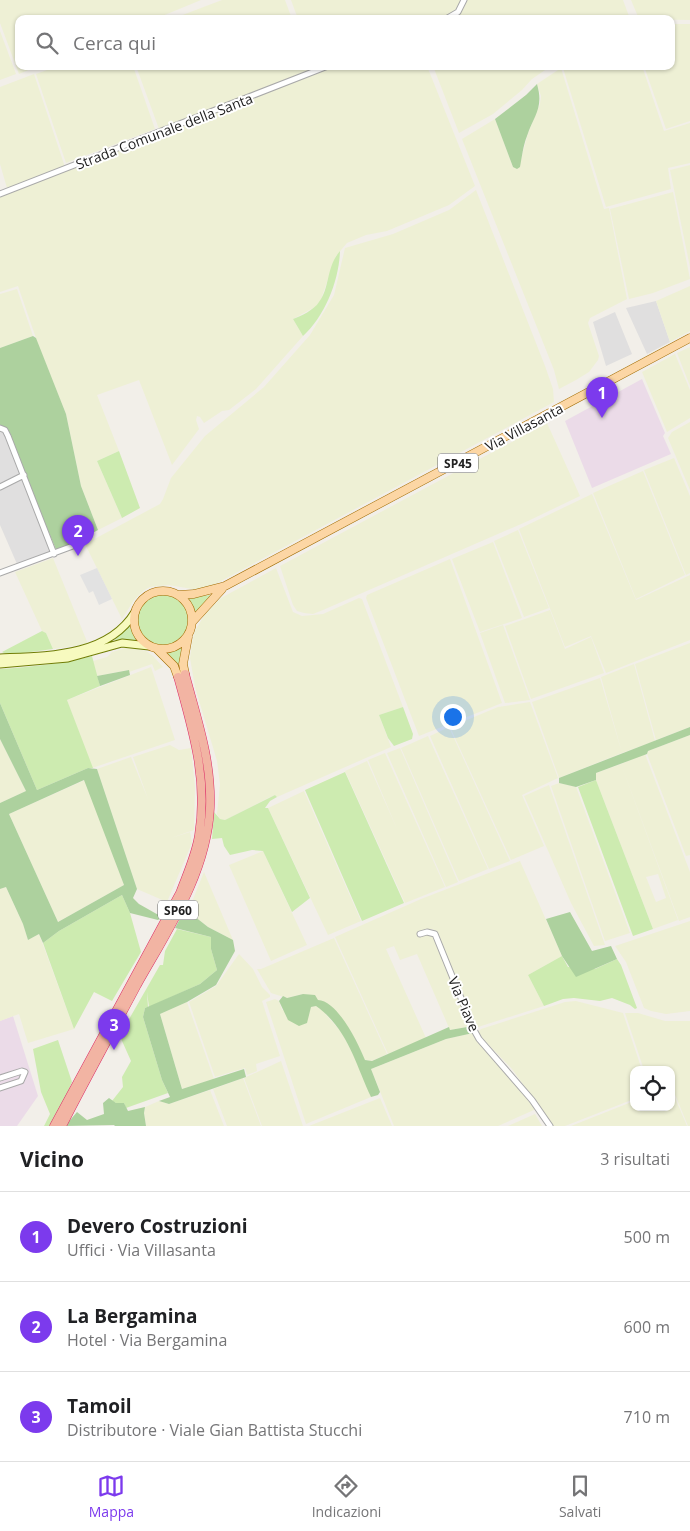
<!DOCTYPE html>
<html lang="it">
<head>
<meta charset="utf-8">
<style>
	:root { --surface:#fff; --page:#f6f6f6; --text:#202124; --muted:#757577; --line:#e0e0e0; --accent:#7c3aed }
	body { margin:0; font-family:"Open Sans",sans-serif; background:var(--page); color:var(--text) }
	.controls { position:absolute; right:15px; bottom:15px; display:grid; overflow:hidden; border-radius:10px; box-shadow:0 1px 4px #0004 }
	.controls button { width:45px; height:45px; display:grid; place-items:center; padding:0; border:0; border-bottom:1px solid var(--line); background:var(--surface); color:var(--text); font:25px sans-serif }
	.you { position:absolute; left:452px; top:716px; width:18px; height:18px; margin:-12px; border:4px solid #fff; border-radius:50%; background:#1a73e8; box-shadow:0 0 0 8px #1a73e833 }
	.badge { display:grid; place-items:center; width:32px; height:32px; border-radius:50%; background:var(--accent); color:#fff; font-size:16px; font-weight:700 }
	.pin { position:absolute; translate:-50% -41px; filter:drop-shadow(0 1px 2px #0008) }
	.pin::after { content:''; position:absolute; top:26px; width:18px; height:15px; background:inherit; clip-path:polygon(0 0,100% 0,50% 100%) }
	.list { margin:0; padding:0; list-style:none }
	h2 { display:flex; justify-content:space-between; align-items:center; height:65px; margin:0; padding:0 20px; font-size:21px }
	h2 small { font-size:16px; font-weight:400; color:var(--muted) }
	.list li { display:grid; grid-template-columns:32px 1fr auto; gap:15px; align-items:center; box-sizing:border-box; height:90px; padding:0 20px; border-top:1px solid var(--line) }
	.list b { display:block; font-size:19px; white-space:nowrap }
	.list p { margin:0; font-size:16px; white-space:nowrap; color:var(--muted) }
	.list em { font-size:16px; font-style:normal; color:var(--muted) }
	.icon { flex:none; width:28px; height:28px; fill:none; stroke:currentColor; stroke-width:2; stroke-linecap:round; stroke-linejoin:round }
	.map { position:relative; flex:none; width:690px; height:1126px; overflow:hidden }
	.search { position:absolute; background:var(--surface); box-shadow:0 1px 4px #0004; left:15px; right:15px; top:15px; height:55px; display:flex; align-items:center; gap:12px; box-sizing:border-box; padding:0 18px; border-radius:10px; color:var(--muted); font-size:19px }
	.sheet { height:335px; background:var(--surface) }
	nav { display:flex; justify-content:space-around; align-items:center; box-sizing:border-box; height:70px; border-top:1px solid var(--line); background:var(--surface); font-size:14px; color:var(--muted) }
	nav a { display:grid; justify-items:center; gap:2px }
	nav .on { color:var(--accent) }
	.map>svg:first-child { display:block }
	.residential { fill:#e0dfdf }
	.industrial { fill:#ebdbe8 }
	.farmland { fill:#eef0d5; fill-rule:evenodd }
	.grass { fill:#cdebb0 }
	.forest { fill:#add19e; fill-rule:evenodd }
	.parking { fill:#e2e2e2 }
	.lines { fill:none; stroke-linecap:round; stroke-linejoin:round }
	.minor-casing { stroke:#a9a9a9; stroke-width:7 }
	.secondary-casing { stroke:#707d05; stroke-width:9 }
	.primary-casing { stroke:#a06b00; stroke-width:9 }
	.trunk-casing { stroke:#dc2a67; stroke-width:9 }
	.minor { stroke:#fff; stroke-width:5 }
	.secondary { stroke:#f7fabf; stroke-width:7 }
	.primary { stroke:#fcd6a4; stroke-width:8 }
	.trunk { stroke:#f2b4a3; stroke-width:8 }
	.labels { text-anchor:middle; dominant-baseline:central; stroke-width:4; stroke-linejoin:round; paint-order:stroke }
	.shield { fill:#fff; stroke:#646464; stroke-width:1 }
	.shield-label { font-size:12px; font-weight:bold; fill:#222 }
	.street-label { font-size:14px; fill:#222; stroke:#fff }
</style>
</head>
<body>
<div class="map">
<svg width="690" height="1126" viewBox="0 0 690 1126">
	<rect width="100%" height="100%" fill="#f2efe9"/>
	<!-- residential -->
	<path class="residential" d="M656 301 670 342 647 354 626 308Z
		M615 312 632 354 606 366 593 322Z
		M6 428 57 552 17 564 0 525V430Z"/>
	<!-- industrial -->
	<path class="industrial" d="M642 379 665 433 663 436 671 454 592 488 565 421Z
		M13 1016 38 1096 17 1126H0V1021Z"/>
	<!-- farmland -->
	<path class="farmland" d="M0 0H201L155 19H19V66H38L19 74 0 23Z
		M222 0H285L292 19H172Z
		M291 0H462L457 9 444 19H298Z
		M467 0H623L630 19H453L464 8Z
		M631 0H690V20L639 19Z
		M671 24H690V121L666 129 644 66H671Z
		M0 31 16 74 0 80Z
		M58 66H133L155 129 66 163 36 74Z
		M136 66H310L312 70 159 129Z
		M336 66H427L475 186 449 205 387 231 366 235 347 243 336 256 320 302 315 307 293 319 303 336 256 389 229 410 222 411 204 423 200 417 197 416 196 420 199 429 172 465 139 380 97 395 119 451 97 461 122 518 98 530 81 486 66 414 38 344 18 286 0 292V197Z
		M433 66H551L532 79 522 90 493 114 459 133Z
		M566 66H642L664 131 690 123V163L668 168 671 189 606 207 563 68Z
		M561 68 604 209 609 208 627 299 590 318 588 323 599 356 598 360 589 372 576 380 559 389 554 370 462 139 495 119 513 167H519L528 133 540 104 541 96 537 84Z
		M34 74 65 167 7 188 0 164V87Z
		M690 165V267L670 170Z
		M476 190 545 366 553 389 554 402 208 588 199 590 168 585 150 587 143 591 134 600 122 619 85 544 160 504 163 499 171 478 205 436 264 387 310 335 334 295 345 248 393 234 449 210Z
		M673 192 690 279 653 293 629 299 610 209Z
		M690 286V331L670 342 656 301Z
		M17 289 33 336 0 348V294Z
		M690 347V386L677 353Z
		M675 354 690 390V418L667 432 642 372Z
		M690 422V490L668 438 672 432Z
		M547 423 580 496 528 521 323 610 313 614 304 613 297 611 293 605 280 566Z
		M674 458 690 496V573L686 575 644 470Z
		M643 471 685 575 636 599 593 493Z
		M592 494 636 600 690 575V640L606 673 591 636 565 647 519 529Z
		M518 530 549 608 524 617 494 541Z
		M493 542 522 618 480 632 452 559Z
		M53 558 88 644 53 649 46 633 42 631 15 572Z
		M450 559 502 703 419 736 366 598 367 595Z
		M276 568 293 612 302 616 323 614 359 598 362 599 403 707 379 715 391 747 277 797 275 795 268 798 225 820 220 819 217 814 220 784 217 761 195 687 190 658 192 643 195 631 205 614 221 598Z
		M550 610 565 649 591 637 604 673 531 699 505 626Z
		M503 625 530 700 505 703 480 633Z
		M690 643V727L656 740 635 664Z
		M129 647 146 651 153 656 163 667 155 671 152 664 129 672 128 670 97 676 93 661 107 657 112 652Z
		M634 664 655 741 622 753 601 677Z
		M151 667 175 740 92 768 67 700Z
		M600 678 622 753 559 778 532 702Z
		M530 702 558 778 522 795 544 846 511 860 450 727 498 707Z
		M449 727 510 861 489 869 430 736Z
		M690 735V855L686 856 647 754 648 751Z
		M428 736 488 869 459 881 401 748Z
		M0 739 26 791 0 803Z
		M170 745 179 750 191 748 195 787 194 830 171 838 190 832 192 843 167 902 137 889 97 769 131 757 148 799 133 757Z
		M400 748 458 882 446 887 387 753Z
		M385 753 445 887 405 903 345 771 367 761 397 829 368 760Z
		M645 754 690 872V917L679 921 621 764Z
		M621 764 678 920 653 929 596 780V773ZM658 874 666 898 656 902 646 877Z
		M85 780 124 885 58 922 9 814Z
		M559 783 576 787 630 933 605 941 551 786Z
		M549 785 605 945 594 946 571 903 524 796Z
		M304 791 361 921 328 935 268 808Z
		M263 851 307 945 271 961 229 865Z
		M520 861 562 956 528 975 544 1006 475 1028 433 929 423 932 434 937 467 1017V1027L450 1030 417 954 400 960 394 946 386 949 426 1038 388 1054 335 937 421 899Z
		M204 872 233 940 208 927 194 916 187 914Z
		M6 887 23 924 28 940 39 934 74 1029 28 1043 19 1014 0 1021V889Z
		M690 921V1011L666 1014 651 1011 644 1008 626 962 615 946Z
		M334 938 387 1054 372 1061 365 1060 351 1032 318 1000 303 994 287 998 271 993 257 969H261Z
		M239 954 253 969 262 987 270 995V997L262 1001 280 1056 256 1064 257 1071 247 1075 245 1068 215 1077 189 1002 216 986Z
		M275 999 279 1001 282 1010 309 1013 311 1007 316 1006 323 1011 342 1033 360 1067 371 1097 306 1124 266 1002Z
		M576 1001 623 1013 642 1070H634V1099L565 1126H553L512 1069 482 1038 478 1032 481 1029 565 1002Z
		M187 1002 214 1079 182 1089 160 1014Z
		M625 1013H638L665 1021H690V1126H688L671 1085V1070H644Z
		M473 1033 478 1041 535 1108 534 1110 498 1126H394L371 1069 446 1039Z
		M281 1061 303 1126H262L244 1078Z
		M243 1078 261 1126H227L213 1089Z
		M671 1088 687 1126H571L634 1101V1107H671Z
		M210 1090 224 1126H146L144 1113 145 1107 159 1101 169 1104Z
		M380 1098 392 1126H309Z
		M535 1114 542 1126H508Z"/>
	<!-- grass -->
	<path class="grass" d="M340 251C339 281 325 316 303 336L293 319C301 316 314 310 319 302 330 288 326 267 340 251Z
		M119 451 140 508 122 518 97 461Z
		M136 620a26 26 0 1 1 52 0a26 26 0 1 1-52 0Z
		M212 595V597L195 615 190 603 186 597Z
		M129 626H131L132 631 137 641H116L115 639Z
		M42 631 46 633 53 649 8 655 2 652Z
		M182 647V674L167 653Z
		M92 656 100 686 67 700 93 768H88L37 790 0 703V669C31 667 61 664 92 656Z
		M403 707 413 734 412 739 394 746 388 738 379 715Z
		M345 772 404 903 362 921 305 790Z
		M596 780 653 929 633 936 578 787Z
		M275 795 277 797 270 801 265 808H268L310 898 292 912 263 851 252 850 230 855 224 846 222 838 212 839 214 812 220 819 225 820Z
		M122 895 130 913 141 952 112 1001 94 992 74 1029 43 943 59 931Z
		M177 929 211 937V949L217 970 200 984 149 1007 147 992 148 1007 145 1008 143 1017 162 1080 168 1093 126 1108 124 1103H116L112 1101 123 1087 122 1077 131 1061 118 1032 128 1021 160 965H163L165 951Z
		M562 956 568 967 595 969 617 959 621 965 637 1008 635 1009 630 1005 612 998 600 1001 574 998 563 999 544 1006 528 975Z
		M58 1040 72 1082 61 1108 51 1126H44L50 1114 41 1092 33 1049Z"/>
	<!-- forest -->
	<path class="forest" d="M537 84C544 108 534 115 527 136 523 146 522 157 520 167L517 169 513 167 495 119 526 95Z
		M33 336 36 338 66 414 81 486 98 530 57 552 6 429H0V348Z
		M129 670 130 675 100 686 97 676Z
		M0 703 37 790 88 768 97 769 137 889 133 898 139 904 162 917 158 920 130 913 122 895 59 931 43 943 39 934 28 940 23 924 6 887 0 889V803L26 791 0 739ZM84 780 124 885 58 922 9 814Z
		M690 727V735L648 751 647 754 596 773V780L576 787 559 783V778Z
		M570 912 592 951 611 946 617 959 576 977 562 956 546 919Z
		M183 913 194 916 208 927 233 940 235 951 216 985 187 1002 160 1014 182 1089 244 1069 246 1077 169 1104 159 1101 170 1097 162 1080 143 1017 145 1008 200 984 217 970 211 949V937L175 928Z
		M303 994 315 995 318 1000C338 1001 358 1043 365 1060L372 1061 449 1027 450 1030 467 1027 471 1028 473 1033 446 1039 371 1069 380 1092 378 1095 371 1097C355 1063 348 1029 316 1006L311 1007 307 1023 299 1026 288 1020 279 1001 283 996 287 998Z
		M109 1098 116 1103H124L128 1111 145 1107 144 1113 146 1126H115L114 1125 65 1126 77 1112 87 1120 104 1114 103 1103Z"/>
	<!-- parking -->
	<path class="parking" d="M97 568 112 599 99 605 93 591 89 593 80 575Z"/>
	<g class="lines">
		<defs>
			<path id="minor" d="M446 19 458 12 464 0
				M0 194 328 66
				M0 428 5 430 8 436 54 554
				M0 487 24 475
				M0 573 81 543
				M420 934 427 932 435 934 474 1030 479 1039 532 1100 550 1126
				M0 1078 22 1071 25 1072 21 1081 0 1088"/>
			<path id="secondary" d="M0 658C46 656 108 657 135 612
				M0 664 68 658 122 643 149 646"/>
			<path id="primary" d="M134 620a29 29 0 1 1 58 0a29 29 0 1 1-58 0Z
				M178 595 194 594 225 586 690 338
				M192 622 222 589
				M157 649 174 666 178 677
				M185 674 183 664 188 637"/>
			<path id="trunk" d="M54 1126 180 893C187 874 196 855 199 835 208 779 193 731 178 677
				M62 1126C86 1079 112 1032 137 985 168 930 207 873 210 808 212 761 197 719 185 674"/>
		</defs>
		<!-- minor casing -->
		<use href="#minor" class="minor-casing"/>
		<!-- secondary casing -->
		<use href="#secondary" class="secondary-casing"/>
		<!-- primary casing -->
		<use href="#primary" class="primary-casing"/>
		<!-- trunk casing -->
		<use href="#trunk" class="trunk-casing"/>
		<!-- minor -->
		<use href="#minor" class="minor"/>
		<!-- secondary -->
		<use href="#secondary" class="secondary"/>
		<!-- primary -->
		<use href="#primary" class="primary"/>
		<!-- trunk -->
		<use href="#trunk" class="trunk"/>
	</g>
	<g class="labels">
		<!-- shield labels -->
		<g class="shield">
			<rect x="438" y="453.5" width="40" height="19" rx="4"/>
			<rect x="158" y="900.5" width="40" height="19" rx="4"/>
		</g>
		<g class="shield-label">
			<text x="458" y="463">SP45</text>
			<text x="178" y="910">SP60</text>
		</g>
		<!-- street labels -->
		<g class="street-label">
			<text transform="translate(164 131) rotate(-21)">Strada Comunale della Santa</text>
			<text transform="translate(524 427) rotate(-28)">Via Villasanta</text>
			<text transform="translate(464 1004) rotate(67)">Via Piave</text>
		</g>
	</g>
</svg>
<div class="controls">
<button><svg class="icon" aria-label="locate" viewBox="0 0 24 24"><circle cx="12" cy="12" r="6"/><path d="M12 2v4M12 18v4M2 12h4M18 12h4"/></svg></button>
</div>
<div class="you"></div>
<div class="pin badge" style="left:602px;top:418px">1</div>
<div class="pin badge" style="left:78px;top:556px">2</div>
<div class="pin badge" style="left:114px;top:1050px">3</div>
<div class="search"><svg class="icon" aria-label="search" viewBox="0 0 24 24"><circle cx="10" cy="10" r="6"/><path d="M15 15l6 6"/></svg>Cerca qui</div>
</div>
<section class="sheet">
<h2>Vicino<small>3 risultati</small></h2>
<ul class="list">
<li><span class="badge">1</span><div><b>Devero Costruzioni</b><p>Uffici · Via Villasanta</p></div><em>500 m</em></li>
<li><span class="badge">2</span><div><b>La Bergamina</b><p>Hotel · Via Bergamina</p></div><em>600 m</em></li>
<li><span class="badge">3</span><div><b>Tamoil</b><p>Distributore · Viale Gian Battista Stucchi</p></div><em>710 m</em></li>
</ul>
</section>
<nav>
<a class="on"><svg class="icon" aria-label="map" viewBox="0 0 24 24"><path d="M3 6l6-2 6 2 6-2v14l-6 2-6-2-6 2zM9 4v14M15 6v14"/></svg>Mappa</a>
<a><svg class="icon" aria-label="directions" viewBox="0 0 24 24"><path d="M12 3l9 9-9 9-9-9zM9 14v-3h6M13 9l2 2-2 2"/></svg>Indicazioni</a>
<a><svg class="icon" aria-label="saved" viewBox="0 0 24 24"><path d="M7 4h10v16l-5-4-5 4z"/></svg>Salvati</a>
</nav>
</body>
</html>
